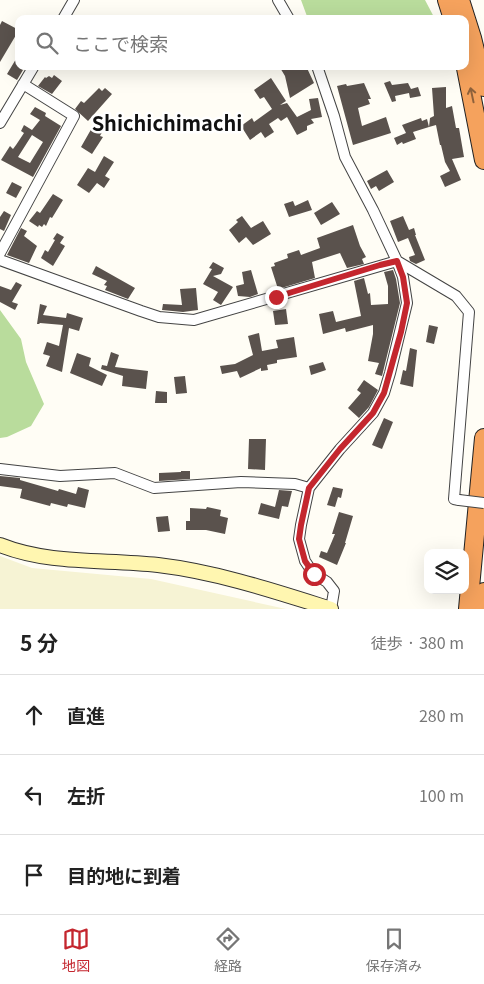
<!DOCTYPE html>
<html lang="ja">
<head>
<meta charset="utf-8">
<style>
	:root { --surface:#fff; --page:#f6f6f6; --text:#222; --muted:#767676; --line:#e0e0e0; --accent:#c4262e }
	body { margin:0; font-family:Georgia,"Noto Sans JP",serif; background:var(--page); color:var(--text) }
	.controls { position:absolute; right:15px; bottom:15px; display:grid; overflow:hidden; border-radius:10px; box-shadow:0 5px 20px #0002 }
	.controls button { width:45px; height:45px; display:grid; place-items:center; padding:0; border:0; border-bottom:1px solid var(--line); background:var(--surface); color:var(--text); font:25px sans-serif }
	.stop { position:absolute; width:15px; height:15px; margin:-11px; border:4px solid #c4262e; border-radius:50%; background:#fff }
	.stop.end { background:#c4262e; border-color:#fff; box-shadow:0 1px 5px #0008 }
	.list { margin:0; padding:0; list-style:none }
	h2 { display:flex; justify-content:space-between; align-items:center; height:65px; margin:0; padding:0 20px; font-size:21px }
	h2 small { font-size:16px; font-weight:400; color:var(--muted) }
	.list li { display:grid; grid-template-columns:32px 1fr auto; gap:15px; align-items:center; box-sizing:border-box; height:80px; padding:0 20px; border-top:1px solid var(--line) }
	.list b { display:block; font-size:19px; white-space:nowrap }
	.list em { font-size:16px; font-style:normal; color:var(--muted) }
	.icon { flex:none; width:28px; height:28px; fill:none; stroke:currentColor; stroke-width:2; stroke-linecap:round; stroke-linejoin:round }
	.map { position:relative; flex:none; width:484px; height:609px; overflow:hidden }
	.search { position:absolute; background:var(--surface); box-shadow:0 5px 20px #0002; left:15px; right:15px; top:15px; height:55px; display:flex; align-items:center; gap:12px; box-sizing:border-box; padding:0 18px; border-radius:10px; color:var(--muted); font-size:19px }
	.sheet { height:305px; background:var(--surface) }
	nav { display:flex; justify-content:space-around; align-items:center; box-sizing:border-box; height:70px; border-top:1px solid var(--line); background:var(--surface); font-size:14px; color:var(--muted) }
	nav a { display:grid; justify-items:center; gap:2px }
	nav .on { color:var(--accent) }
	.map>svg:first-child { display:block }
	.farmland { fill:#f6f3d4 }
	.forest { fill:#b9dc9c }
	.building { fill:#5a524d; fill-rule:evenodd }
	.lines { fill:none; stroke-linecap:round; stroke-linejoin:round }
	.street-casing { stroke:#444; stroke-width:12 }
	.secondary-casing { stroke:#333; stroke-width:16 }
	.highway-casing { stroke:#222; stroke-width:20 }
	.street { stroke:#fff; stroke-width:10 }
	.secondary { stroke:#fff6b0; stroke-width:14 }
	.highway { stroke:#f5a25d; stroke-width:18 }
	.street-bridge-casing { stroke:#444; stroke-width:12; stroke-linecap:butt }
	.street-bridge { stroke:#fff; stroke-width:10 }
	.oneway { stroke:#8e613b }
	.route { stroke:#c4262e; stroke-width:6 }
	.labels { text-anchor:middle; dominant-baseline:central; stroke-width:5; stroke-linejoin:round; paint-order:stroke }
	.quarter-label { font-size:20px; font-weight:bold; fill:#111; stroke:#fff }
</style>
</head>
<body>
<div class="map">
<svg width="484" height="609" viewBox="0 0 484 609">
	<rect width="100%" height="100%" fill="#fffdf5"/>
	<!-- farmland -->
	<path class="farmland" d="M0 556 32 568 151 579 286 609H0Z"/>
	<!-- forest -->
	<path class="forest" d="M301 0H425L435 19H308Z
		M0 310 21 339 26 362 44 404 31 426 7 437 0 438Z"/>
	<!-- building -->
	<path class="building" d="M2 21 19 30 0 62V25Z
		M19 54V68L23 70 17 80 7 74Z
		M279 66H306L314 83 290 98 285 76Z
		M54 75 62 81 52 94 38 86 45 77 46 78 49 76 52 78Z
		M271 78 286 101 280 105 287 103 297 117 311 110 309 99 318 98 322 117 311 119 314 123 307 126V130L297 135 287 117 281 121 278 118 269 124 274 132 265 138 261 132 250 140 241 126 252 118 254 122 272 109 264 97 260 99 254 90Z
		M390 81 392 85 408 83 411 89 418 87 421 96 410 98 409 93 395 96 396 101 392 102 384 83Z
		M364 83 371 99H368L370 104 358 108 362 126 386 117 391 133 353 145 337 86 346 84 347 86Z
		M446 87V108L452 106 456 128H459L464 157 452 159 461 180 445 187 440 176 450 171 445 162 441 145H440L436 125 429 127 430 118 434 116 432 88Z
		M99 88 102 91 105 88 112 94 88 121 75 109 81 101 84 103Z
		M35 107 46 113 45 116 61 126 33 177 1 160 10 146 13 149 16 145 24 133 21 131 24 125 32 130 40 120 30 114ZM32 135 43 142 30 163 18 157Z
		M421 118 422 121 427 119 429 127 413 132 416 139 403 144 402 142 397 145 394 138 406 133 402 125Z
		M93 126 102 132 100 136 103 137 92 154 81 147Z
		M104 156 114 162 105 176 110 179 104 188 97 183 89 193 77 185 88 168 95 172Z
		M387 170 394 182 379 191 376 186 371 189 367 181Z
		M12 182 22 187 16 198 6 193Z
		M53 194 63 200 52 218 50 217 46 226 44 224 42 227 39 225 38 227 29 221 37 211 40 213Z
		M308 200 312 210 289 217 284 204 293 201 295 206Z
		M332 202 340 214 321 225 314 213Z
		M4 211 11 215 4 231 0 229V217Z
		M242 216 251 228 263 221 271 234 253 245 246 237 239 243 229 230 238 222 236 220Z
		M403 216 409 230 414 228 416 235H415L425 260 416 264 410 261 409 257 415 255 408 238 398 242 390 221Z
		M353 225 360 246 366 257 362 259 364 264 347 268 340 253 312 262 315 278 278 289 271 267 275 266 274 263 288 258 287 254 299 250 301 255 320 248 317 238Z
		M21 228 27 231 24 236 37 246 29 263 7 255Z
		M57 233 64 237 60 243 65 246 53 266 41 258 45 250 48 252 55 240 53 239Z
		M213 262 224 268 221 274 213 276 233 287 221 305 213 300 218 292 203 284 212 269 209 268Z
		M96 266 135 288 128 299 105 290 107 286 104 285 107 281 92 274Z
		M251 270 258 294 250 297 238 296 236 286 244 284 242 272Z
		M393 270 396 279 400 303 382 376 375 374 379 363 368 361 373 334V325L346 332 345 328 323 334 319 314 333 311 336 322 361 316 354 281 364 278 368 294 370 293 371 305 388 304V286L384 272Z
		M16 282 22 285 12 302 18 304 15 310 0 302V286L11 290Z
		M196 288 198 310 183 312 162 310 163 304 182 305 180 289Z
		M40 304 47 306 43 315 66 318 67 313 83 318 79 331 69 328 62 372 46 366 50 356 43 354 47 342 59 346 63 325 40 323 39 324H37Z
		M286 309 288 324 275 325 273 311Z
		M429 325 438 327 434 344 426 342Z
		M259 333 262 351 278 348 276 340 294 337 297 357 277 360V363L267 365 268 370 261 371V368L240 378 237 371 222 374 220 366 235 364 253 355 248 336Z
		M410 348 417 350 413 387 400 384 403 370 406 371Z
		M111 352 119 355 115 367 148 371 146 389 122 386 123 376 101 369 102 365 107 366Z
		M77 353 91 358 89 366 107 375 102 386 70 373Z
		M323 362 326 370 311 375 309 366Z
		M185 376 187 393 176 394 174 377Z
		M364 380 378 390 369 407 359 418 348 408 361 393 357 390Z
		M156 391 167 392V403H155Z
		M384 418 393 422 382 449 372 445Z
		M249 439H266L265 470 248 469Z
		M181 471H190V479L159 481V473L181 472Z
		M0 476 20 478V480L58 491 59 489 76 494 78 487 89 490 85 508 68 504 67 507 51 503 50 506 20 498 22 489 0 486Z
		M333 487 343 489 341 498 338 497 335 507 327 505Z
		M279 490 292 491 288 507 282 506 279 519 258 514 261 503 275 507Z
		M207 507 221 510 220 516 228 518 225 534 206 530H186V521H190V508L206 509Z
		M339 512 353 516 345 543H346L337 565 319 557 321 551 327 553 335 534H332Z
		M168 516 170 531 158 532 156 517Z"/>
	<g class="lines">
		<defs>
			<path id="street" d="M278 0 289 19
				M63 19 74 0
				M317 66 334 116 345 157 373 210 397 261 403 277 407 303 390 373 384 393 373 413 340 449 309 488 301 525 299 539 305 561 313 573 327 582 334 591 331 609
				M0 123 34 66
				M0 253 74 116 23 84
				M0 260 141 311 159 317 194 320 397 261 456 296 469 312 454 499 459 500
				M0 469 60 476 115 473 154 488 241 482 295 484 309 488"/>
			<path id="secondary" d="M0 545C50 565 105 559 158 565 217 572 274 591 331 609"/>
			<path id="highway" d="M447 0 453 19
				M460 0 472 38 484 87
				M465 63 484 160
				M468 609 484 438
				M481 609 484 592"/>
		</defs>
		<!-- street casing -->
		<use href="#street" class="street-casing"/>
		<!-- secondary casing -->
		<use href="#secondary" class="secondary-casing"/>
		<!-- highway casing -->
		<use href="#highway" class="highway-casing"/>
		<!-- street -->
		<use href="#street" class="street"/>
		<!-- secondary -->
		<use href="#secondary" class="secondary"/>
		<!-- highway -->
		<use href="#highway" class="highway"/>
		<defs>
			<path id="street-bridge" d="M459 500 484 503"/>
		</defs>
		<!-- street-bridge casing -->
		<use href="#street-bridge" class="street-bridge-casing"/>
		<!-- street-bridge -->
		<use href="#street-bridge" class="street-bridge"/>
	</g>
	<!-- one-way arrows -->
	<defs><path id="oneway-shaft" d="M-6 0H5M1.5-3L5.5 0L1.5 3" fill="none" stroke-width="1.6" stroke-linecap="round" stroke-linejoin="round" transform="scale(1.25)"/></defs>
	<use class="oneway" href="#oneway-shaft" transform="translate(472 95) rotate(-102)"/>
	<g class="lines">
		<!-- route -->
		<path class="route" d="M276 297 380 265 397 261 403 277 407 303 401 332 384 393 373 413 340 449 309 488 301 525 299 539 305 561 314 574"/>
	</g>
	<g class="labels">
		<!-- quarter labels -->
		<g class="quarter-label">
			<text x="167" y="122">Shichichimachi</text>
		</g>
	</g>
</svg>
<div class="controls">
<button><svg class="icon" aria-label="layers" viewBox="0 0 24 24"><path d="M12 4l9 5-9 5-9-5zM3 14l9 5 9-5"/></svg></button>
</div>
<div class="stop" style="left:314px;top:574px"></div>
<div class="stop end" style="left:276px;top:297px"></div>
<div class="search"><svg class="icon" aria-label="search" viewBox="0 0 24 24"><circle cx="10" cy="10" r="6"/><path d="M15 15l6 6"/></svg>ここで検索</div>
</div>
<section class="sheet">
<h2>5 分<small>徒歩 · 380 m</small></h2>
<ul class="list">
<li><svg class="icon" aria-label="ahead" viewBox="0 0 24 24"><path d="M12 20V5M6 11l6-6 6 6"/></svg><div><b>直進</b></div><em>280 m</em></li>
<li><svg class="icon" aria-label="left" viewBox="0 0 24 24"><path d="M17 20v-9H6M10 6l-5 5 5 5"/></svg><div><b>左折</b></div><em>100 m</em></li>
<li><svg class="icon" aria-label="arrive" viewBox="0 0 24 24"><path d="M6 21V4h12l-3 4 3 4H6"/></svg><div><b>目的地に到着</b></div></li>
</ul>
</section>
<nav>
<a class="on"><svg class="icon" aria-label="map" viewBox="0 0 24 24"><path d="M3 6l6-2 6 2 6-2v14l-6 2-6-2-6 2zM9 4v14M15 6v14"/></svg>地図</a>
<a><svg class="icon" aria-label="directions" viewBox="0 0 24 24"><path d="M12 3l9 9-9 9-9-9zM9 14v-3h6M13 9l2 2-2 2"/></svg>経路</a>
<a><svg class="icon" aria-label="saved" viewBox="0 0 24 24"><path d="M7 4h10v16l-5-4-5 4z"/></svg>保存済み</a>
</nav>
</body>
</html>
